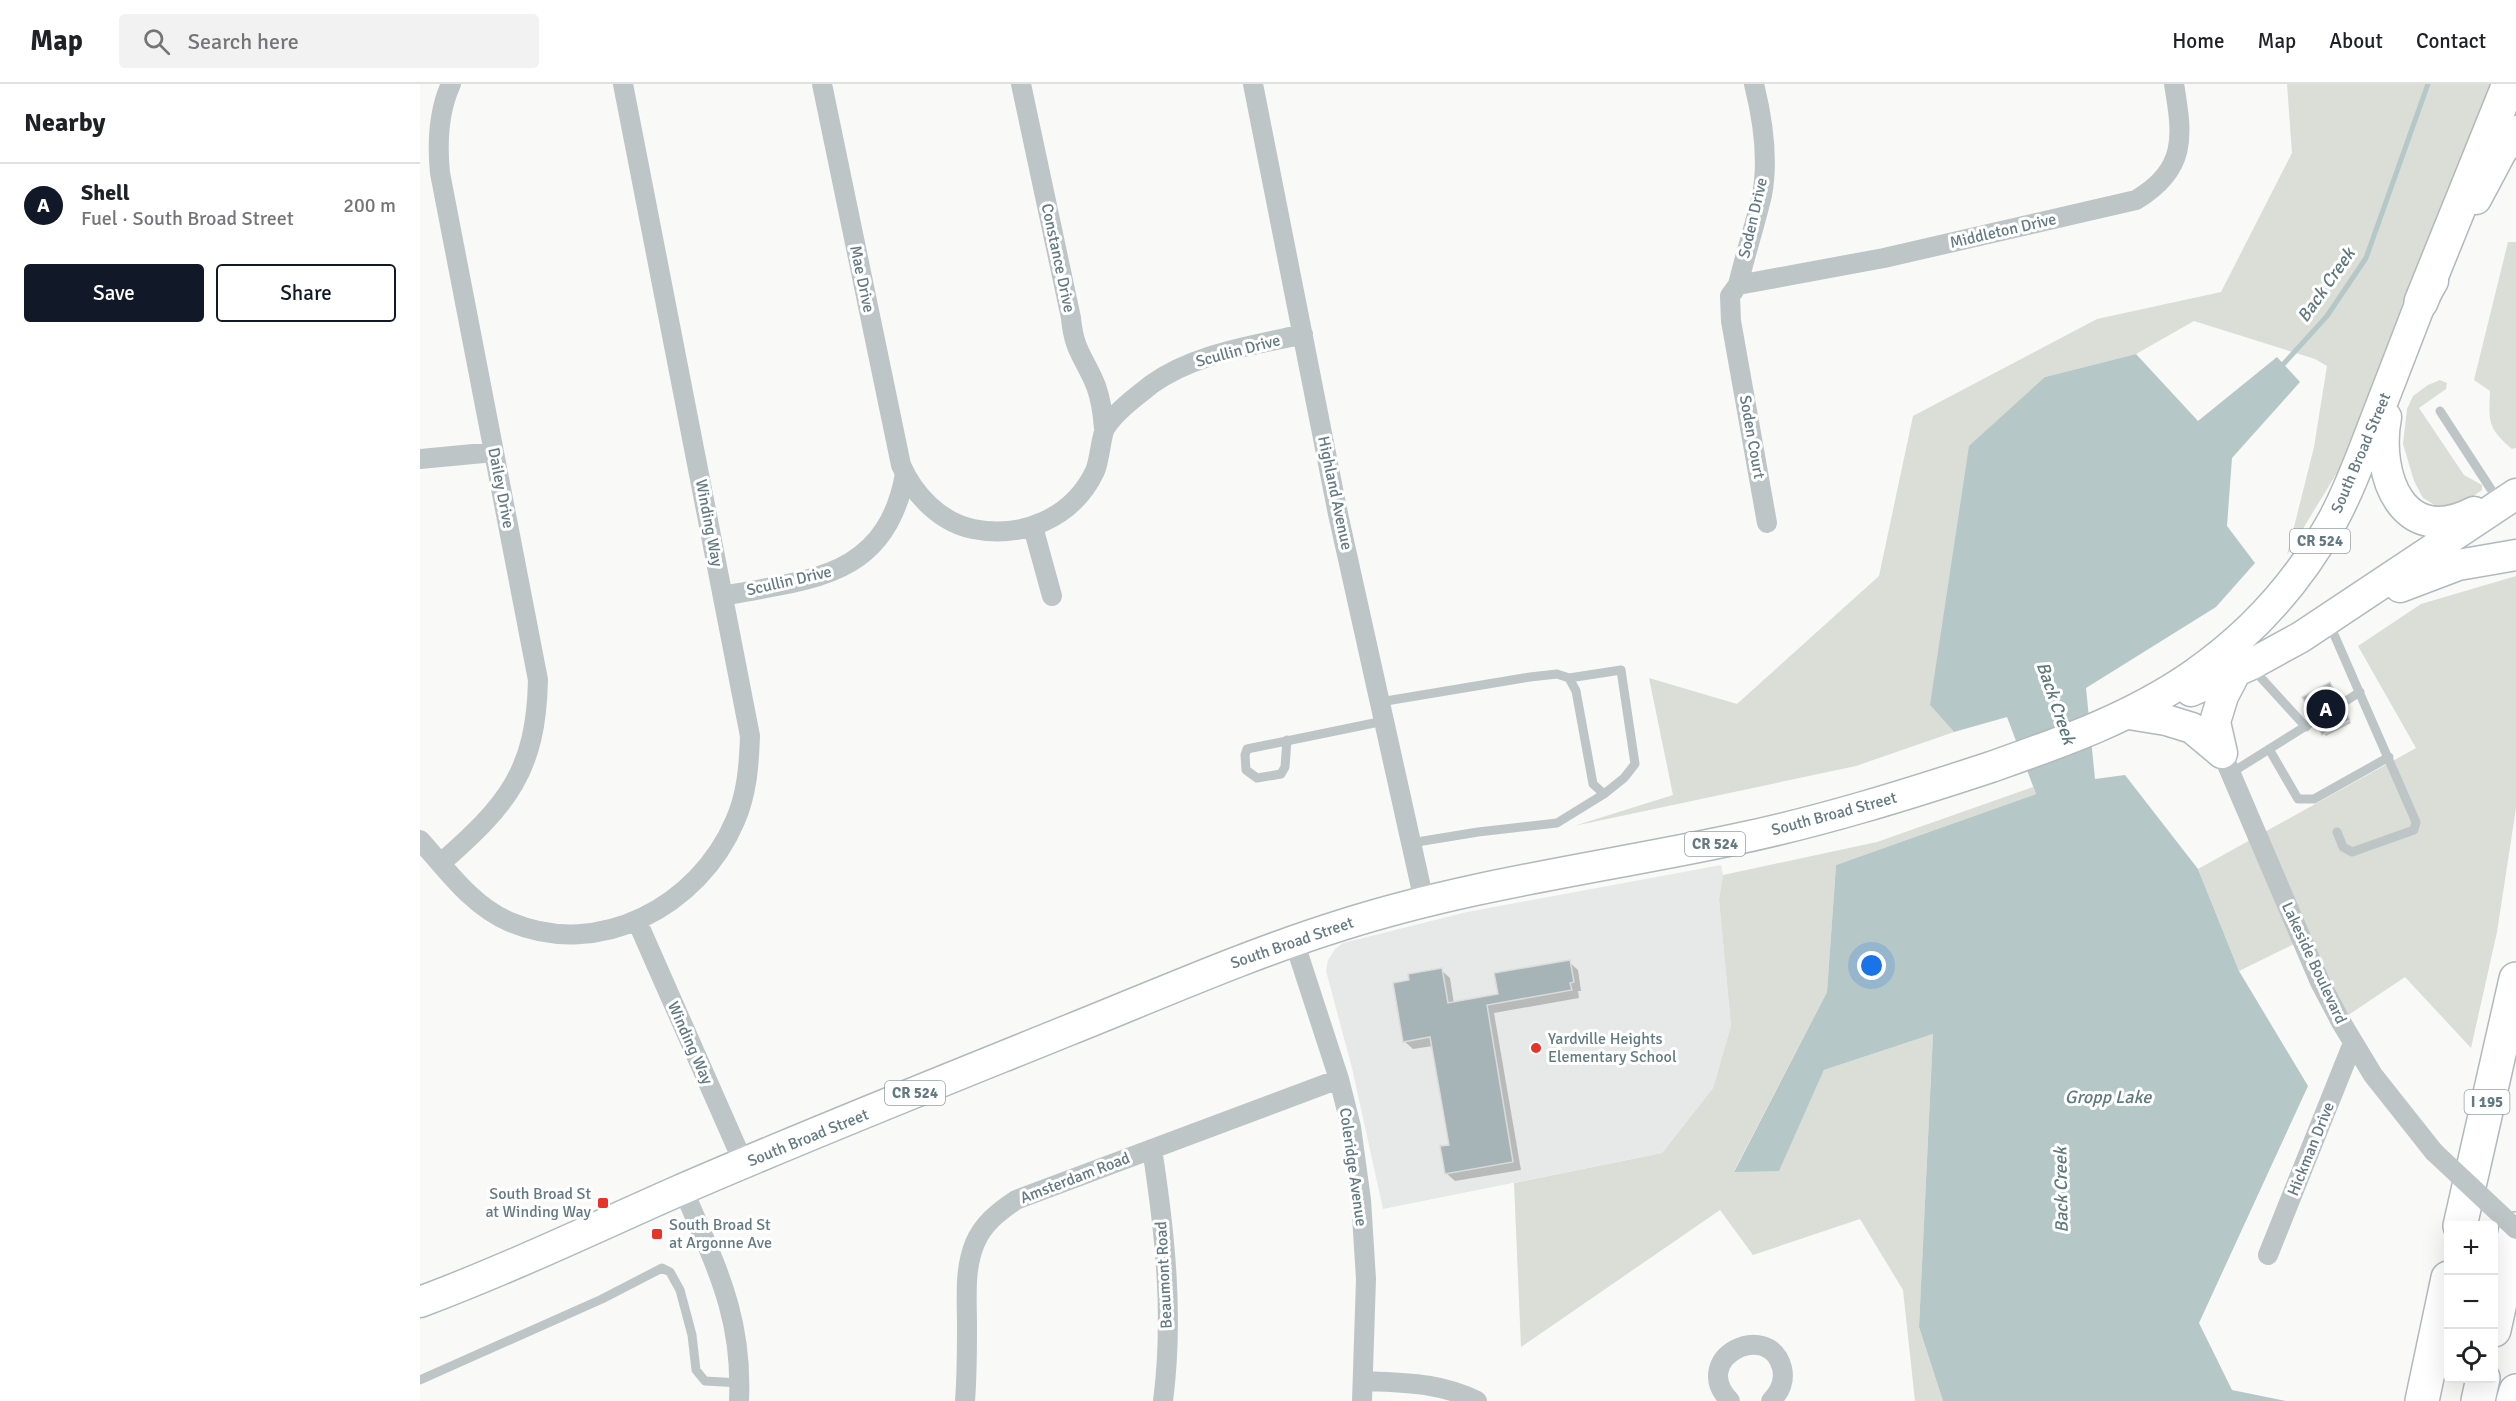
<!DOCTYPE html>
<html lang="en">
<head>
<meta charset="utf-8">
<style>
	:root { --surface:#fff; --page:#f2f2f2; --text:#202124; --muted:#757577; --line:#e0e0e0; --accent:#111827 }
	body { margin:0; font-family:Signika,sans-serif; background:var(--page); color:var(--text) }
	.controls { position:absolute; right:18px; bottom:18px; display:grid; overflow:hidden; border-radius:6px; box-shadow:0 6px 24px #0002 }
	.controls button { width:54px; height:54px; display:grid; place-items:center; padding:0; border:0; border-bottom:2px solid var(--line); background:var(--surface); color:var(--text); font:30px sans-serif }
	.you { position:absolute; left:1452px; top:882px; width:21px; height:21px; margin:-15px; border:4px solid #fff; border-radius:50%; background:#1a73e8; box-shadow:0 0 0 9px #1a73e833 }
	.badge { display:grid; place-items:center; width:39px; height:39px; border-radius:50%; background:var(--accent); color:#fff; font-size:20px; font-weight:700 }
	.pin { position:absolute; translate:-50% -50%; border:3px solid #fff; box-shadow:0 2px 6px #0006 }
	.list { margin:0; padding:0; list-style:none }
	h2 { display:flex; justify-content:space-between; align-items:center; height:78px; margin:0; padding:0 24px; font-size:26px }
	h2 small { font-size:20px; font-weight:400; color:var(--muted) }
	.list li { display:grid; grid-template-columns:39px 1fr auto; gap:18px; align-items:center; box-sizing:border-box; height:84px; padding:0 24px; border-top:2px solid var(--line) }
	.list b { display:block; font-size:22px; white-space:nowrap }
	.list p { margin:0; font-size:20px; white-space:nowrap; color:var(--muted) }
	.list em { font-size:20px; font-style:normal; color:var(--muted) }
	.actions { display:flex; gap:12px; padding:18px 24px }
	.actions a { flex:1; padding:14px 0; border:2px solid var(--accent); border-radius:6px; text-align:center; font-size:21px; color:var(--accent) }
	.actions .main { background:var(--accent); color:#fff }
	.icon { flex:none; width:33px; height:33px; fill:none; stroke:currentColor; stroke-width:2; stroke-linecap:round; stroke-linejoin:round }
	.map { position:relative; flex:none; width:2096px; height:1317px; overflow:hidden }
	header { display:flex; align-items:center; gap:36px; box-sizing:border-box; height:84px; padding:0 30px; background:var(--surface); border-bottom:2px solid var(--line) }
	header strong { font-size:28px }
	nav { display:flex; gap:33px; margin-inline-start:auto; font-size:21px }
	.search { width:420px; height:54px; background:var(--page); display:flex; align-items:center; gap:15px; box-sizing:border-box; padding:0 21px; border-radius:6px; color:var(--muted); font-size:22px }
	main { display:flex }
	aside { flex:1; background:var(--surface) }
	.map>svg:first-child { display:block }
	.built { fill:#e7e9e8 }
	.green { fill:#daded6 }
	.water { fill:#b6c7c8 }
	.shadow { fill:#0003 }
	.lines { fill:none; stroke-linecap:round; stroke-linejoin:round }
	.stream { stroke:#b6c7c8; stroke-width:5 }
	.building { fill:#a6b3b7; stroke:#dbdbd9; stroke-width:1.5 }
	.primary-casing { stroke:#b1b9bc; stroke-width:33 }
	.highway-casing { stroke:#b1b8bb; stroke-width:36 }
	.lane { stroke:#bdc5c7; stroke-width:9 }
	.street { stroke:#bdc5c7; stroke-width:20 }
	.primary { stroke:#fff; stroke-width:30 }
	.highway { stroke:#fff; stroke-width:33 }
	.street-bridge { stroke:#bdc5c7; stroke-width:20 }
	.poi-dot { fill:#e83328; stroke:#fff; stroke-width:2 }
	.labels { text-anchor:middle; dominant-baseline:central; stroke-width:6; stroke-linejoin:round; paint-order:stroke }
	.shield { fill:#fff; stroke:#92a2a8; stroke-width:1.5 }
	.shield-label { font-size:15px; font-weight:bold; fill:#637a83 }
	.street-label { font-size:16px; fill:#637a83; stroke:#fff }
	.poi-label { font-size:16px; fill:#637a83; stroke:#fff; text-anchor:start }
	.water-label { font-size:18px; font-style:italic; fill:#5e797c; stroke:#fff }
</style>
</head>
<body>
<header>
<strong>Map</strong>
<div class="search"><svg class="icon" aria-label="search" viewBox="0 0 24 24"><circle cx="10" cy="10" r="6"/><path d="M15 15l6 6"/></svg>Search here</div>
<nav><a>Home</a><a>Map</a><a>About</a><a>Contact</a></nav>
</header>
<main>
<aside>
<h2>Nearby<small></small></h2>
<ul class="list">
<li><span class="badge">A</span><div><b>Shell</b><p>Fuel · South Broad Street</p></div><em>200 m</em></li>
</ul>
<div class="actions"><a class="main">Save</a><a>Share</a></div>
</aside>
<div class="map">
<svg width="2096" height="1317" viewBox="0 0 2096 1317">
	<rect width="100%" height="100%" fill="#f9f9f7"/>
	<!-- built -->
	<path class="built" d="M1301 781 1303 791 1299 815 1311 942 1293 1004 1242 1069 963 1125 932 984 906 887 908 876 915 865 923 859 1047 828Z"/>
	<!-- green -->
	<path class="green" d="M1867 0H2075L1918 387 1867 471 1894 363 1907 282 1895 275 1774 237 1716 270 1625 293 1510 621 1534 648 1436 682 1154 742 1253 711 1229 594 1317 620 1459 492 1493 332 1677 235 1801 208 1872 69Z
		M2088 158H2096V364L2092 365C2067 344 2069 337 2070 307L2054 296Z
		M2020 296 2027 299 2026 305 1999 324 2044 391 2062 401V406L2036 424 2018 423 2003 414 1994 397 1983 360 1987 325 1993 312 2008 301Z
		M2096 492V724L2077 848 2051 964 1985 893 1915 940 1878 858 1819 887 1778 785 1996 664 1938 562 2001 520Z
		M1613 703 1616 710 1416 781 1407 908 1314 1087 1359 1086 1404 986 1513 950 1499 1243 1523 1317H1495L1483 1206 1440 1135 1333 1171 1300 1126 1101 1263 1094 1099 1242 1069 1293 1004 1311 942 1299 815 1303 791 1457 758Z"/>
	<!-- water -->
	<path class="water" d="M1716 270 1778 337 1857 273 1880 298 1812 374 1807 442 1835 479 1796 523 1666 604 1675 695 1705 691 1778 785 1819 887 1888 1002 1779 1239 1812 1306 1866 1317H1523L1499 1243 1513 950 1404 986 1359 1087 1314 1088 1407 908 1416 781 1616 710 1587 633 1534 648 1510 621 1549 362 1625 293Z"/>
	<!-- shadow -->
	<path class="shadow" d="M1912 602 1931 639 1906 652 1904 650Z
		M1149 878 1158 886 1161 907H1158L1159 914 1074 929 1101 1086 1035 1097 1026 1089 1030 1062 1013 962 993 965 984 957 991 897 1021 886 1030 894 1034 920 1079 912Z"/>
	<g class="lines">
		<!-- stream -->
		<path class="stream" d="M1859 285 1907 232 1946 174 2008 0"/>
	</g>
	<!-- building -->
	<path class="building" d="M1910 598 1930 636 1902 651 1882 613Z
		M1150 876 1154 898 1150 899 1152 906 1067 921 1093 1078 1025 1090 1020 1062 1029 1061 1010 953 983 958 973 899 989 896 988 890 1022 884 1028 919 1078 910 1074 889Z"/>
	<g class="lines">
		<defs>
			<path id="primary" d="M2056 115 2081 68 2096 47
				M1966 333C1955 392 1983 465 2054 428
				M1980 503 2038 481 2096 471
				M1771 607 1830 581 1881 553 2096 410
				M1709 630 1746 636 1772 644 1802 669
				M1802 669 1795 638 1803 612 1816 587
				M0 1218C88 1185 172 1145 258 1107 387 1051 518 999 649 946 739 910 829 870 922 841 1051 800 1180 784 1312 756 1399 738 1486 711 1571 683 1642 658 1711 634 1773 591 1831 551 1879 497 1913 436 1928 408 1939 379 1950 350 1967 306 1984 262 2001 218L2013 197"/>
			<path id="highway" d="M2001 218 2089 0
				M2040 1142 2096 895
				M2074 1246 2096 1145
				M2002 1317 2028 1194
				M2058 1317 2063 1294
				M2093 1317 2096 1307"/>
		</defs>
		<!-- primary casing -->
		<use href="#primary" class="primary-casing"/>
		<!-- highway casing -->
		<use href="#highway" class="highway-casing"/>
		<!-- lane -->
		<path class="lane" d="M2020 327 2078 416
			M1909 539 1996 738 1994 746 1932 768 1923 763 1917 748
			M1833 585 1886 643
			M1149 594 1156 607 1173 700 1184 710
			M960 618 1110 593 1137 590 1149 594 1201 586 1215 680 1204 694 1184 710 1137 739 1058 748 991 759
			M867 656 865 683 861 690 837 694 826 686 825 671 827 665 964 637
			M1849 665 1878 715H1894L1969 673
			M1811 689 1940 608
			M0 1296 182 1215 242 1184 250 1188 260 1206 272 1251 276 1286 285 1297 320 1299"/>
		<!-- street -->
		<path class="street" d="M402 0 481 381C494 411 520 438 553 445 602 455 653 434 675 387 680 376 681 350 686 343 696 327 717 312 732 300 775 269 833 262 883 250
			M601 0 651 234C654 268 665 274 676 302 681 316 683 330 684 345
			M833 0 918 430 1004 817
			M1334 0C1343 36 1349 74 1342 111 1335 141 1325 171 1318 201L1310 212 1311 237 1347 439
			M1318 201 1464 174 1716 116C1767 85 1763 53 1754 0
			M0 375 74 368
			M613 443 632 512
			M303 512C390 495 466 495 485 390
			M1802 669 1900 898 1921 938 1953 991 2014 1068
			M0 756C27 786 52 822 90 838 179 876 279 822 315 737 327 710 329 681 330 652L203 0
			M21 779C87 721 116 688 118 596L20 89C17 58 18 28 31 0
			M217 837 324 1080
			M874 857 919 995 931 1043 941 1116 946 1195 942 1317
			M732 1065C745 1148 754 1233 743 1317
			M263 1105C295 1181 323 1231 319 1317
			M1848 1171 1933 959
			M944 1297C985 1299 1019 1298 1057 1317
			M545 1317C547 1292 547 1268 547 1242 547 1215 544 1185 555 1159 563 1140 578 1128 596 1116L919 995
			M1310 1317C1268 1274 1349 1234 1362 1284 1365 1297 1360 1308 1351 1317"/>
		<!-- primary -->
		<use href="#primary" class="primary"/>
		<!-- highway -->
		<use href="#highway" class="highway"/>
		<!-- street-bridge -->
		<path class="street-bridge" d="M2014 1068 2096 1145"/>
	</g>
	<!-- markers -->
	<g class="poi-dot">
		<circle cx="1116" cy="964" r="6"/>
		<rect x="177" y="1113" width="12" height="12" rx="3"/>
		<rect x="231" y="1144" width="12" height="12" rx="3"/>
	</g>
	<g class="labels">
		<!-- shield labels -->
		<g class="shield">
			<rect x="1870" y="445" width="60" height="24" rx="4.5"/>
			<rect x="1265" y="748" width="60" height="24" rx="4.5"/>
			<rect x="465" y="997" width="60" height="24" rx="4.5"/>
			<rect x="2044.5" y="1006" width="45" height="24" rx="4.5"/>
		</g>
		<g class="shield-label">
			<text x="1900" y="457">CR 524</text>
			<text x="1295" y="760">CR 524</text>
			<text x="495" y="1009">CR 524</text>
			<text x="2067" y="1018">I 195</text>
		</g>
		<!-- street labels -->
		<g class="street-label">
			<text transform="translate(1333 134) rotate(-77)">Soden Drive</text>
			<text transform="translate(1583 147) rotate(-13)">Middleton Drive</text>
			<text transform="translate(638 174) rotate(78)">Constance Drive</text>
			<text transform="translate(442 195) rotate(78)">Mae Drive</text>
			<text transform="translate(818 267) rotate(-15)">Scullin Drive</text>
			<text transform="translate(1332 353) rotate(80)">Soden Court</text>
			<text transform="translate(1941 369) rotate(-67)">South Broad Street</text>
			<text transform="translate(81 404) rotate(79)">Dailey Drive</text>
			<text transform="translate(915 409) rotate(78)">Highland Avenue</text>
			<text transform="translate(289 439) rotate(79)">Winding Way</text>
			<text transform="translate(369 497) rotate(-13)">Scullin Drive</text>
			<text transform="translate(1414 730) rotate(-15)">South Broad Street</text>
			<text transform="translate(872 859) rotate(-19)">South Broad Street</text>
			<text transform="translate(1894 879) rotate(65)">Lakeside Boulevard</text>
			<text transform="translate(270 959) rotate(66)">Winding Way</text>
			<text transform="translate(388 1054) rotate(-22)">South Broad Street</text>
			<text transform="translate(1891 1065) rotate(-68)">Hickman Drive</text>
			<text transform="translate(933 1083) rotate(82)">Coleridge Avenue</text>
			<text transform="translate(655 1094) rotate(-21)">Amsterdam Road</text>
			<text transform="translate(744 1191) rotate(-93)">Beaumont Road</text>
		</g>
		<!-- poi labels -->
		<g class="poi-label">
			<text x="1128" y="955">Yardville Heights<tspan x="1128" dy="18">Elementary School</tspan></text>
			<text x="171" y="1110" text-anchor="end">South Broad St<tspan x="171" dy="18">at Winding Way</tspan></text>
			<text x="249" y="1141">South Broad St<tspan x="249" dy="18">at Argonne Ave</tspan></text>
		</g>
		<!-- water labels -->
		<g class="water-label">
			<text transform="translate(1906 201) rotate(-55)">Back Creek</text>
			<text transform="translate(1636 619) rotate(71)">Back Creek</text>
			<text x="1688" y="1013">Gropp Lake</text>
			<text transform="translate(1641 1106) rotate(-91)">Back Creek</text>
		</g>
	</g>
</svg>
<div class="controls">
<button>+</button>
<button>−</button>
<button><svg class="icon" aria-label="locate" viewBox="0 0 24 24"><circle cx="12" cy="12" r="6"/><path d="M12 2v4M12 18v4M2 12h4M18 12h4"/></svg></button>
</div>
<div class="you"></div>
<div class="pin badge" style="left:1906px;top:625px">A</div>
</div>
</main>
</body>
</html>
